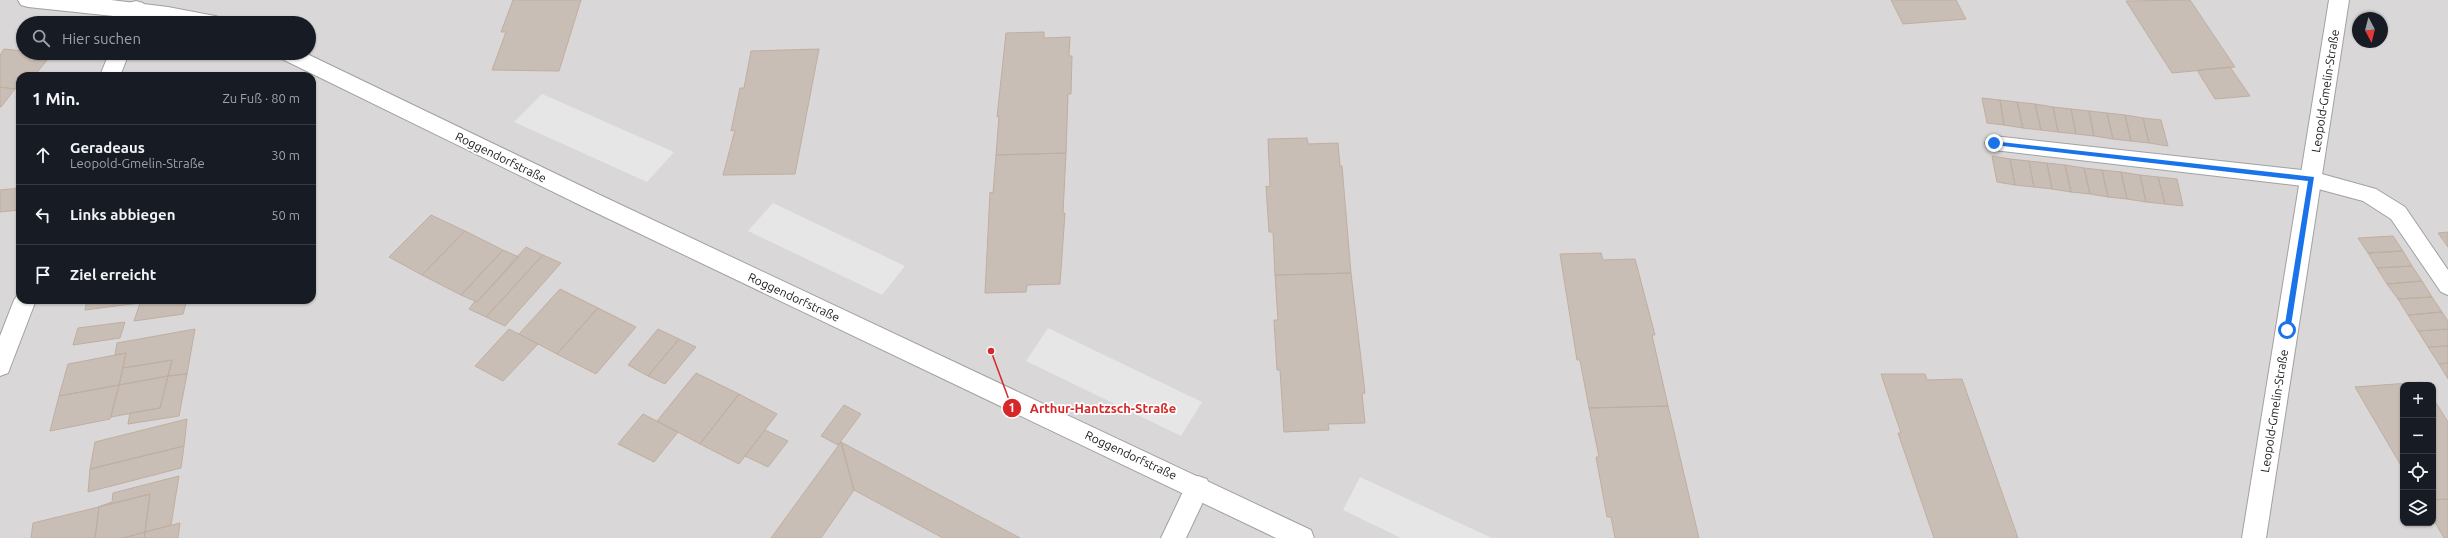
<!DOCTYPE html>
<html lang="de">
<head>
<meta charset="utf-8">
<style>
	:root { --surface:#171b24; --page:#242831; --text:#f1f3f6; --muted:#9ea1a6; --line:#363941 }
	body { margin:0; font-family:Ubuntu,sans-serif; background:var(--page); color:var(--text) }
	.controls { position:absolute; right:12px; bottom:12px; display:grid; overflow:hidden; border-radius:8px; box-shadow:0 1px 3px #0004 }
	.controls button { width:36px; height:36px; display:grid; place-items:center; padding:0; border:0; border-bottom:1px solid var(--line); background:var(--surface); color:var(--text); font:20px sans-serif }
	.compass { position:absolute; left:2352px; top:12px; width:36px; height:36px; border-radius:50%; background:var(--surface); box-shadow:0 1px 3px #0004; rotate:173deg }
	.stop { position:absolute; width:12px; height:12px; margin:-9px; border:3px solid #1a73e8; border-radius:50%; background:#fff }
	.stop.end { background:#1a73e8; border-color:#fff; box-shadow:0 1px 4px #0008 }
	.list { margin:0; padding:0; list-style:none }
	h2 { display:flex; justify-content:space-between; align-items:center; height:52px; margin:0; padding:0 16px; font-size:17px }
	h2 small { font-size:13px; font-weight:400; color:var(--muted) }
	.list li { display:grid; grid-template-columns:26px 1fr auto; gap:12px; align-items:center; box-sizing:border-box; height:60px; padding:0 16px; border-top:1px solid var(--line) }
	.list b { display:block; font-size:15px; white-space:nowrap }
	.list p { margin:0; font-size:13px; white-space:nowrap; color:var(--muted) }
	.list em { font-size:13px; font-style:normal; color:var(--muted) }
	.icon { flex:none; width:22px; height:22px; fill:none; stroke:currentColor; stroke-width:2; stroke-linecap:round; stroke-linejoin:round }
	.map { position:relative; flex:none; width:2448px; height:538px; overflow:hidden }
	.search { position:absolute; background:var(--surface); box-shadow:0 1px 3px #0004; left:16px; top:16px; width:300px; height:44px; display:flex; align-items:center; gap:10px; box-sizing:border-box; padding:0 14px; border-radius:22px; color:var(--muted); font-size:15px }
	.panel { position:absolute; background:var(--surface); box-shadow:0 1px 3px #0004; left:16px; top:72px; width:300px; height:232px; border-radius:12px }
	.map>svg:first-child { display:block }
	.residential { fill:#d9d7d7; fill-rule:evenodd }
	.parking { fill:#e6e6e6 }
	.building { fill:#c9beb5; stroke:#c0aea0 }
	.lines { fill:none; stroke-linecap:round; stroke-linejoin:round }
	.service-casing { stroke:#a1a1a1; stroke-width:2 }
	.minor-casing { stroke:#a1a1a1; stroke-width:2 }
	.tertiary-casing { stroke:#a1a1a1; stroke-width:2 }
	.service { fill:#fff; fill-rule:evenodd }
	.minor { fill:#fff; fill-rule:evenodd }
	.tertiary { fill:#fff; fill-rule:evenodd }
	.route { fill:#1a73e8 }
	.labels { text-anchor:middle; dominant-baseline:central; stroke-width:3.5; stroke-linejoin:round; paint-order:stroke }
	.street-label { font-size:12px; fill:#1a1a1a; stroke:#fff }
	.leader { fill:none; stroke:#d62828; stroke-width:1.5 }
	.callout-dot { fill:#d62828; stroke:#fff; stroke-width:1.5 }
	.mark-label { font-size:12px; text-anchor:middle; font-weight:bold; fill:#fff }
	.callout-label { font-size:13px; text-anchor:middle; font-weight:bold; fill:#d62828; stroke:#fff; stroke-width:3.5; stroke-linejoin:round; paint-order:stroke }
</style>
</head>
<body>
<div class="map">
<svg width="2448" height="538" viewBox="0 0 2448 538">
	<rect width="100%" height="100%" fill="#ede8df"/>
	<!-- residential -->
	<path class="residential" d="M0 0H2448V538H0ZM2358 18H2382V42H2358ZM23 23H309V53H23ZM20 76H312V300H20ZM2403 385H2433V523H2403Z"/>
	<!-- parking -->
	<path class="parking" d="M542 94 674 152 647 182 514 122Z
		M773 203 905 266 882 295 748 231Z
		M1048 328 1202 402 1181 436 1026 361Z
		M1360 477 1492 538H1401L1343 510Z"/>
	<!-- building -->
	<path class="building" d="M513 0H581L559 71 492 70 506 32H501Z
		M1891 0H1956L1966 19 1903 24Z
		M2190 0 2235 67 2172 73 2126 1Z
		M1044 32V38L1070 37 1069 56H1072L1071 94H1068L1066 153 996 155 999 116 997 117 1006 33Z
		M4 49 23 51V53H43L38 59 47 60 35 75 20 76V82L15 89 0 87V55Z
		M819 49 795 174 723 175 735 130 731 131 740 88H744L751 51Z
		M2230 67 2250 96 2215 99 2197 70Z
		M0 87 15 89 1 107H0Z
		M1982 98 2000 100 2004 125 1987 123Z
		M2000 100 2017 102 2023 128 2004 125Z
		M2017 102 2035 104 2041 130 2023 128Z
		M2035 104 2053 107 2058 132 2041 130Z
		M2053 107 2071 109 2076 134 2058 132Z
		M2071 109 2089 111 2094 136 2076 134Z
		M2089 111 2107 113 2113 139 2094 136Z
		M2107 113 2125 115 2131 141 2113 139Z
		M2125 115 2143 118 2149 143 2131 141Z
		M2143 118 2161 120 2168 146 2149 143Z
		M1307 138 1308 144 1338 143 1340 166H1342L1351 273 1275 275 1273 232H1269L1266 186 1270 187 1268 139Z
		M1066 153 1063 213H1065L1060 284 1027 285 1026 292 985 293 990 192 993 193 996 155Z
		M1992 156 2010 159 2015 185 1997 182Z
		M2010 159 2029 161 2034 187 2015 185Z
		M2029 161 2047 163 2052 189 2034 187Z
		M2047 163 2065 165 2071 192 2052 189Z
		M2065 165 2084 168 2090 194 2071 192Z
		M2084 168 2102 170 2108 197 2090 194Z
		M2102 170 2121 172 2127 199 2108 197Z
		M2121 172 2140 175 2146 202 2127 199Z
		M2140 175 2158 177 2165 204 2146 202Z
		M2158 177 2177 179 2183 206 2165 204Z
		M20 188V210L0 212V190Z
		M431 215 465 231 422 275 389 257Z
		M465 231 503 250 461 295 422 275Z
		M2448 232V247L2438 233Z
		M2393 236 2403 251 2368 253 2358 238Z
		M526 247 543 255 486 317 469 309 475 301 477 302Z
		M503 250 519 257 477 302 461 295Z
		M2403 251 2412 266 2377 268 2368 253Z
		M1601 253 1603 260 1635 259 1655 335H1652L1668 406 1589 408 1580 360H1577L1560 254Z
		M543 255 561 263 505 326 486 317Z
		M2412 266 2422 281 2387 284 2377 268Z
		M1351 273 1365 393 1362 394 1365 423 1328 424 1329 430 1284 432 1280 370H1277L1274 320H1278L1275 275Z
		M2422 281 2432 297 2398 299 2387 284Z
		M560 289 598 308 557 354 519 334Z
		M2432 297 2442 312 2408 315 2398 299Z
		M87 300H163L85 310Z
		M163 300H187L183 314 134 321 140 303Z
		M598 308 636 327 596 374 557 354Z
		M2442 312 2448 321V329L2418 331 2408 315Z
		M125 322 120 338 73 345 78 328Z
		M195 329 187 374 168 376 172 360 123 368 126 353 115 355 117 343Z
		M509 329 538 344 503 381 475 366Z
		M658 329 679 339 648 376 628 365Z
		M2448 329V346L2428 347 2418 331Z
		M679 339 696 347 665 384 648 376Z
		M2448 346V363L2439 364 2428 347Z
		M126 353 119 385 59 396 68 364Z
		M172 360 168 376 119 385 123 368Z
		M2448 363V379L2439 364Z
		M696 373 739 394 700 444 657 421Z
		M187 374 179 416 128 424 130 413 160 408 168 376Z
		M1881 374H1925L1927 380 1962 379 2018 538H1934L1898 433H1901Z
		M168 376 160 408 111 417 119 385Z
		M2423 382 2425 385H2403V469L2355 387Z
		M119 385 110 419 50 431 59 396Z
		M739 394 777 414 739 464 700 444Z
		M2433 398 2448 422V499L2433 500Z
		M844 405 861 414 838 445 821 436Z
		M1668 406 1699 538H1615L1611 517H1607L1596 457H1599L1589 408Z
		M643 414 678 432 654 462 618 444Z
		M187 419 184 446 90 469 95 442Z
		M765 430 788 441 768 467 745 456Z
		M841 442 1020 538H943L854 490Z
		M841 442 854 490 821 538H771Z
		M184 446 181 468 88 492 90 469Z
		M179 476 171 525 145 532 150 494 98 507 112 502 113 493Z
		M150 494 145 532 123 538H95L99 507Z
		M2448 499V538H2444L2433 519V500Z
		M99 507 95 538H31L33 523Z
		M180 523 178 538H144L145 532Z
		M145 532 144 538H123Z"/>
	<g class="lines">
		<defs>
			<path id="service" d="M1994 136 2311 171 2376 189 2405 207 2448 270V295L2441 292 2391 219 2363 201 2311 187 1994 150 1987 148 1985 143 1987 138Z"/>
			<path id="minor" d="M2329 0H2349L2266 538H2242Z
				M136 1 143 3 146 8 140 23H120L129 3Z
				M109 53H129L120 76H100Z
				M20 292V300H36L8 373 0 376V336L14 300Z
				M1198 476 1207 479 1210 487 1186 538H1161L1189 479Z"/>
			<path id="tertiary" d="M18 0H111L168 7 215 16 222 18 225 23H180L28 7 21 5Z
				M277 53H305L600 195 1311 530 1314 538H1276L584 207 280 58Z"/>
		</defs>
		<!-- service casing -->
		<use href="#service" class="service-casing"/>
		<!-- minor casing -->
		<use href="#minor" class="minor-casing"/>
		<!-- tertiary casing -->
		<use href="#tertiary" class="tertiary-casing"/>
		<!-- service -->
		<use href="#service" class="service"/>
		<!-- minor -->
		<use href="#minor" class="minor"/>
		<!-- tertiary -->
		<use href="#tertiary" class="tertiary"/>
	</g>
	<!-- route -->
	<path class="route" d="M1992 141 2314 177 2290 332 2284 330 2308 181 1994 145Z"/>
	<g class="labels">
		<!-- street labels -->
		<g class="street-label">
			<text transform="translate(2325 91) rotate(-81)">Leopold-Gmelin-Straße</text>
			<text transform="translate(501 157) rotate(26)">Roggendorfstraße</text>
			<text transform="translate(794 297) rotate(25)">Roggendorfstraße</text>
			<text transform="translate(2274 411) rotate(-81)">Leopold-Gmelin-Straße</text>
			<text transform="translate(1131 455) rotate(25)">Roggendorfstraße</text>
		</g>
	</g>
	<!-- callouts -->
	<path class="leader" d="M991 351L1012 408"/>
	<g class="callout-dot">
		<circle cx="991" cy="351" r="4"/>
		<circle cx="1012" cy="408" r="10"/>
	</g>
	<g class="mark-label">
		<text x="1012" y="412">1</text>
	</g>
	<g class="callout-label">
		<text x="1103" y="413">Arthur-Hantzsch-Straße</text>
	</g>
</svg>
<div class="controls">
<button>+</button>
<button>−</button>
<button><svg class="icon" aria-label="locate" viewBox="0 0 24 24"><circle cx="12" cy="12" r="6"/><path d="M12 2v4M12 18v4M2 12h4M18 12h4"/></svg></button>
<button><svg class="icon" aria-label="layers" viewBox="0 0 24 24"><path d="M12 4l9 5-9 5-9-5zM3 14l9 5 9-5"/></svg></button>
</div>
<svg class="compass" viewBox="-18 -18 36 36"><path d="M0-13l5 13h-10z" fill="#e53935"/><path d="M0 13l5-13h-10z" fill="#9ea1a6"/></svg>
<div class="stop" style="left:2287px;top:330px"></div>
<div class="stop end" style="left:1994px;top:143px"></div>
<div class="search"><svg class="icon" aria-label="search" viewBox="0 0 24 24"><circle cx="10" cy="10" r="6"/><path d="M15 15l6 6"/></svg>Hier suchen</div>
<section class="panel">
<h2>1 Min.<small>Zu Fuß · 80 m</small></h2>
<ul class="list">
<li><svg class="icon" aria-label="ahead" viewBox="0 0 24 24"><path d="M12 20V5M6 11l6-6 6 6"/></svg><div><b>Geradeaus</b><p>Leopold-Gmelin-Straße</p></div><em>30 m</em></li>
<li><svg class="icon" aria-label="left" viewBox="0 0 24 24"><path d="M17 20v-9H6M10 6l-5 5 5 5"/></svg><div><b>Links abbiegen</b></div><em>50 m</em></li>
<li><svg class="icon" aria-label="arrive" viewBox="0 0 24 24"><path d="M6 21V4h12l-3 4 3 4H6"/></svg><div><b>Ziel erreicht</b></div></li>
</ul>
</section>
</div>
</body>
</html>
